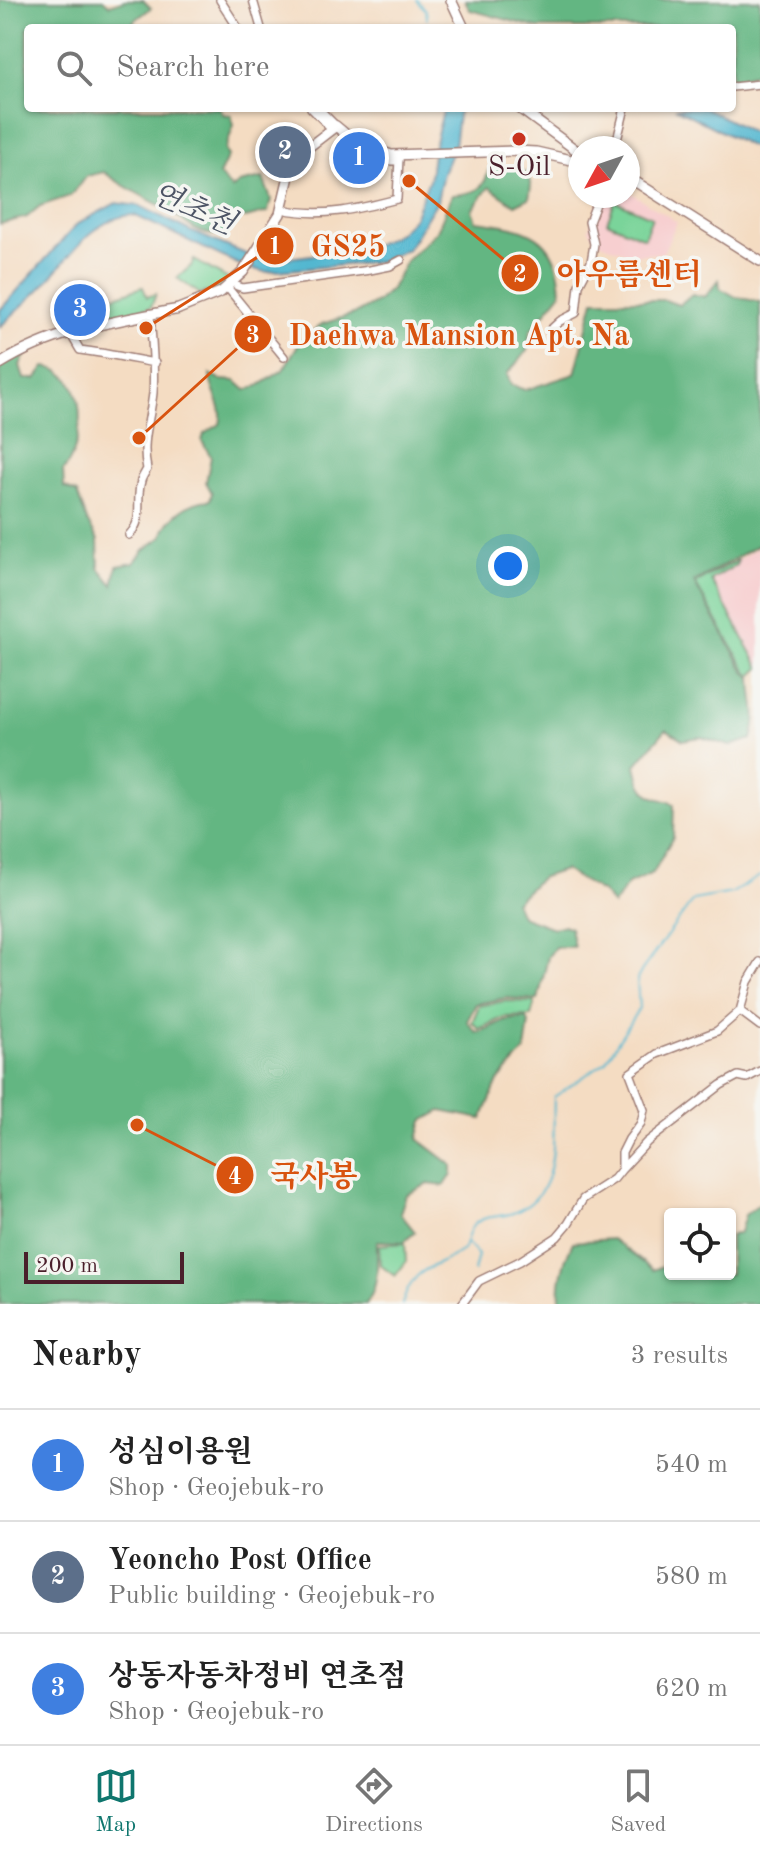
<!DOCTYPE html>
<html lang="en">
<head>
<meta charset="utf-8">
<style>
	:root { --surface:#fff; --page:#f6f6f6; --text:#222; --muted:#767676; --line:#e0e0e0; --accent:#0f766e }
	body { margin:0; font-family:"Old Standard TT","Noto Serif KR",serif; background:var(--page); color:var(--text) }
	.controls { position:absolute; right:24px; bottom:24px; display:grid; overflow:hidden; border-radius:8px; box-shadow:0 2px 6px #0004 }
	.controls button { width:72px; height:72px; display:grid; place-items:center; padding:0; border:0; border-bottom:2px solid var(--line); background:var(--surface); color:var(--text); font:40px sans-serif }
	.compass { position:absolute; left:568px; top:136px; width:72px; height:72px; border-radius:50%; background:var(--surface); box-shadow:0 2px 6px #0004; rotate:230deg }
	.scale { position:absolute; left:24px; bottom:20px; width:160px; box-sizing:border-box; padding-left:8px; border:4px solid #4a1f2b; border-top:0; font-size:22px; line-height:28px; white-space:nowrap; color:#4a1f2b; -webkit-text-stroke:6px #f6f6f2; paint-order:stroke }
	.you { position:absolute; left:508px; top:566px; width:28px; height:28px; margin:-20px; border:6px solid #fff; border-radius:50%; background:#1a73e8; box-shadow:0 0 0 12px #1a73e833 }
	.badge { display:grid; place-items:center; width:52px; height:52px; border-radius:50%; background:var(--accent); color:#fff; font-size:26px; font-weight:700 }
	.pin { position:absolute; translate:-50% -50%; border:4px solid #fff; box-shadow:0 2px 8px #0006 }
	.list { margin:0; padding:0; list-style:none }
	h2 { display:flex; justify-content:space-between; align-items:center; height:104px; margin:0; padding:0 32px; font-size:34px }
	h2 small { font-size:26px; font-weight:400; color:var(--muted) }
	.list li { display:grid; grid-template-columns:52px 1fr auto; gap:24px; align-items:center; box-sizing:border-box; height:112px; padding:0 32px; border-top:2px solid var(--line) }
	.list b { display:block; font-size:30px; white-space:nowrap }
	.list p { margin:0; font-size:26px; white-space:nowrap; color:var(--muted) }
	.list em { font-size:26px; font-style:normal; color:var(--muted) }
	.icon { flex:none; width:44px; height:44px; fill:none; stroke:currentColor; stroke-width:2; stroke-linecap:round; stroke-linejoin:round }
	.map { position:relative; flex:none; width:760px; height:1304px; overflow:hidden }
	.search { position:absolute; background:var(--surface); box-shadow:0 2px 6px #0004; left:24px; right:24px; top:24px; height:88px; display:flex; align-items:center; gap:20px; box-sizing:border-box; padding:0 28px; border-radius:8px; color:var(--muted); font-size:30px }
	.sheet { height:440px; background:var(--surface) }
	nav { display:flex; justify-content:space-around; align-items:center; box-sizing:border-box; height:112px; border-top:2px solid var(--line); background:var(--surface); font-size:22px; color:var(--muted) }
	nav a { display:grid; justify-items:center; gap:4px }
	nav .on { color:var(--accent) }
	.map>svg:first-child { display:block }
	.built { fill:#f7cfd0 }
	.green { fill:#7ad49a; stroke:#627a62; stroke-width:2 }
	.forest { fill:#63b682; stroke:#566a56; stroke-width:2 }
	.water { fill:#52b7d0; stroke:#4e6b7e; stroke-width:2 }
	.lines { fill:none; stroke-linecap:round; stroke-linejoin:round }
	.stream { stroke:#52b7d0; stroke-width:2 }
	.minor-casing { stroke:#9f7e76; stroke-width:10 }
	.major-casing { stroke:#9f7e76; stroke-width:12 }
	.minor { stroke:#fff; stroke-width:7 }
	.major { stroke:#fff; stroke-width:9 }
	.poi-dot { fill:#c8321e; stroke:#f6f6f2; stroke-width:3 }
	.labels { text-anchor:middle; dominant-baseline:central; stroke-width:7; stroke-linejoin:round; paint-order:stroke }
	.poi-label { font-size:28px; fill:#4a1f2b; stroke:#f6f6f2 }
	.water-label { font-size:30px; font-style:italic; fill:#4d5465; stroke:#f6f6f2 }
	.leader { fill:none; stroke:#d8530f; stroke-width:3 }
	.callout-dot { fill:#d8530f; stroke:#f6f6f2; stroke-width:3 }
	.mark-label { font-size:24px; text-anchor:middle; font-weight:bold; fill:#fff }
	.callout-label { font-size:30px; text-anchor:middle; font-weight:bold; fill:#d8530f; stroke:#f6f6f2; stroke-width:7; stroke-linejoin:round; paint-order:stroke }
</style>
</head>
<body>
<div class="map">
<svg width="760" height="1304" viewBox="0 0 760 1304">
	<rect width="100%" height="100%" fill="#f6f6f2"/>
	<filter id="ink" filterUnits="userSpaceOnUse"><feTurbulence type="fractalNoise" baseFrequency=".0125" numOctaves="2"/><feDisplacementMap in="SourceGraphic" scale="16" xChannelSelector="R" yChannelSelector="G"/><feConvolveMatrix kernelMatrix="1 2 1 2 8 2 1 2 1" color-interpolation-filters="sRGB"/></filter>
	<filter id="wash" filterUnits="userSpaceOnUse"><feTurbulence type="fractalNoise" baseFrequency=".006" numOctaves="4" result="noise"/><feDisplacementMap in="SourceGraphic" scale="32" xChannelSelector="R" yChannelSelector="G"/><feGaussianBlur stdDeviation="1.8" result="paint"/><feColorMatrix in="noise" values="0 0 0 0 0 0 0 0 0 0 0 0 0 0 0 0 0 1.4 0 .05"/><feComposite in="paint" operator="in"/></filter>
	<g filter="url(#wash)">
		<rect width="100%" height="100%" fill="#f4dcc2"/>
		<!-- built -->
		<path class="built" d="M628 191 677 222 663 253 632 255 596 241 589 229 601 196H628Z
			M760 546V668L711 579 736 566 738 560Z"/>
		<!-- green -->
		<path class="green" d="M615 201 652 217 644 238 607 222Z
			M194 260 232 281 219 289 200 294 177 278 191 266Z
			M143 287 147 297 156 294 151 307 103 320 111 308 112 297Z
			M738 560 736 565 711 580 760 668 752 676 747 672 695 583Z
			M505 1001 535 1002 531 1016 504 1017 479 1029 472 1022 479 1006Z
			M405 1243 406 1262 395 1276 380 1265 379 1245Z"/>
		<!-- forest -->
		<path class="forest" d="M0 0H103L109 5 125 0H143L151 8 133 22 137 28H28V108H220L223 114 231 115 234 125 225 150 228 156 219 175 232 189 239 183 263 178 271 199 268 212 246 218 236 216 225 225V233L221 235C193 236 187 221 165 208 144 197 123 187 104 172L87 176 70 196 40 206 27 217 0 224Z
			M465 0H760V72L732 78V28H538L470 10Z
			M490 167H510L527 173 531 186 529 198 515 205 489 187 472 210 476 221C527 227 559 234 561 293L530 332 527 351 507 374 511 385 525 390 575 374 594 300H665L679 305 692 294 705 297 719 280 720 288 736 297 760 302V544L694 582 745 672 752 677C752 706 760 708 752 739L730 746 701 737 683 740 666 729 636 765C639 778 641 793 656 798 664 801 667 799 674 805L673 837 653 873 628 884 613 905 603 893 564 870 540 878 515 902 521 916 553 928 564 925 570 928 574 947H555L548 957 538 1000 506 998 476 1004 467 1021 476 1032 482 1031 505 1020 526 1018 529 1022 525 1051 498 1081 482 1119 441 1111 423 1121 418 1139 452 1165V1175L444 1186 428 1184 406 1195 400 1213 415 1232 404 1242 377 1241C377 1263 380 1285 366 1304H0V363L28 350 20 365 24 379H36L45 367C91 371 85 445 63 471L64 487 77 493 88 523 98 540 99 568 113 585 117 566 134 563 144 550 162 537C167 517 189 501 210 500L212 493 206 482 211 457 202 441 204 434 220 424C225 405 210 393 210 374L221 380 236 381 246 390 260 385 283 370 299 343 322 324 357 313 377 302 391 289 406 261 437 231 452 195C475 193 484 191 490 167Z
			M760 1203V1304H561C556 1283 564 1261 573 1242L612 1239 653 1270 670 1263V1274H730V1236L740 1232 745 1215Z"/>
		<!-- water -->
		<path class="water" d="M444 108H461L458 115 454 146 443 173 437 201 408 249 379 262 265 272 242 266 134 215C93 216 68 260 42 287 28 301 14 313 0 327V310L77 224 116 203 140 206 190 231 263 261 369 248 399 233 414 218 430 177 434 146Z
			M675 108H705L760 136V151Z"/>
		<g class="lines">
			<!-- stream -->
			<path class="stream" d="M417 0 426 10 427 19
				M467 1243 478 1255 474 1271
				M402 1304C416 1262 431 1272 463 1250 467 1243 468 1232 472 1227 482 1214 500 1218 513 1213 562 1195 552 1138 554 1097L605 1062 639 1008 637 979 642 970 693 900 732 893 760 876"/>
		</g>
	</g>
	<g filter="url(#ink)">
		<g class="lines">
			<defs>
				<path id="minor" d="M220 0 238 28
					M253 0 261 28
					M732 87 760 84
					M311 108 332 129
					M318 108 336 126
					M615 148 625 108
					M282 209C321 218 359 209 397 199L399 158
					M237 286 243 288 370 270 390 266 401 260
					M227 287 284 357
					M69 331 80 350C104 353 128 358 155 363
					M549 331 560 321 576 313 579 285 591 262 594 244 589 222 599 196
					M129 535C145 519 135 501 141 481 142 477 145 473 147 469 141 441 150 421 153 393 155 366 152 342 150 316
					M740 1011 760 1026
					M622 1169 647 1142 721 1085 738 1076 747 1078 760 1071
					M462 1304 479 1281 520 1261 557 1237 568 1224 583 1199 614 1179 622 1169V1153L629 1139 641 1123 644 1110 630 1073 657 1054 717 1031 740 1011 748 982 760 962"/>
				<path id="major" d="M451 0 464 28
					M519 108 580 153
					M366 153 381 160H398
					M628 177 760 261
					M176 310 221 292 243 272 280 214 293 159 336 126 355 142 391 155 516 151 536 152 580 162
					M0 364C54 330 116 321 179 309"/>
			</defs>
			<!-- minor casing -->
			<use href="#minor" class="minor-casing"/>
			<!-- major casing -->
			<use href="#major" class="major-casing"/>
			<!-- minor -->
			<use href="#minor" class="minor"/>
			<!-- major -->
			<use href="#major" class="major"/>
		</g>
	</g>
	<!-- markers -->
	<circle class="poi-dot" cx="519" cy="139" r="8"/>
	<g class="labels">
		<!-- poi labels -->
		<g class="poi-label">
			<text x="519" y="168">S-Oil</text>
		</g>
		<!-- water labels -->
		<g class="water-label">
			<text transform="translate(193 210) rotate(23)">연초천</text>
		</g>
	</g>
	<!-- callouts -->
	<path class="leader" d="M146 328L275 246M409 181L520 273M139 438L253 334M137 1125L235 1175"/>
	<g class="callout-dot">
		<circle cx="146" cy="328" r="8"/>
		<circle cx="409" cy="181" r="8"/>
		<circle cx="139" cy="438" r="8"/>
		<circle cx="137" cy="1125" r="8"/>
		<circle cx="275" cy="246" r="20"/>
		<circle cx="520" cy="273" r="20"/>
		<circle cx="253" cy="334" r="20"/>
		<circle cx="235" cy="1175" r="20"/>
	</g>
	<g class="mark-label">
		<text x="275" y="254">1</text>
		<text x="520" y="282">2</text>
		<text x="253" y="343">3</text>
		<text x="235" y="1184">4</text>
	</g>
	<g class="callout-label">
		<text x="348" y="256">GS25</text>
		<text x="629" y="284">아우름센터</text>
		<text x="459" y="345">Daehwa Mansion Apt. Na</text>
		<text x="314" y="1186">국사봉</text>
	</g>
</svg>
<div class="controls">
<button><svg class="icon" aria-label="locate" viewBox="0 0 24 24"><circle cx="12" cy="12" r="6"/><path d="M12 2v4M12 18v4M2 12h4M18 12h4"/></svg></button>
</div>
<svg class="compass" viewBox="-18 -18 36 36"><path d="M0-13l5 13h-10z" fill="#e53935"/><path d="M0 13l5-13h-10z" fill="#767676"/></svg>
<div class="scale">200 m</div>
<div class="you"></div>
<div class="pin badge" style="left:359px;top:158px;background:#3f7fe0">1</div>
<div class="pin badge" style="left:285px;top:152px;background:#5c6f8a">2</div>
<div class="pin badge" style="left:80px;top:310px;background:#3f7fe0">3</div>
<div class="search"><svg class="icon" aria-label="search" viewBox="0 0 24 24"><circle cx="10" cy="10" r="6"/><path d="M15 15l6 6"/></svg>Search here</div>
</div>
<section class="sheet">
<h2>Nearby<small>3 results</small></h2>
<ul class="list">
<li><span class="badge" style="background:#3f7fe0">1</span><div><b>성심이용원</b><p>Shop · Geojebuk-ro</p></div><em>540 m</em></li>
<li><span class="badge" style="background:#5c6f8a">2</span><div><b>Yeoncho Post Office</b><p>Public building · Geojebuk-ro</p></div><em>580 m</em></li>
<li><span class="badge" style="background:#3f7fe0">3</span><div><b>상동자동차정비 연초점</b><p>Shop · Geojebuk-ro</p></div><em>620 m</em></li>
</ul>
</section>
<nav>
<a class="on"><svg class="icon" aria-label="map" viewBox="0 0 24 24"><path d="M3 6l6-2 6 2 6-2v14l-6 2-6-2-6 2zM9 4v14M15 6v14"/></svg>Map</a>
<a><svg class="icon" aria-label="directions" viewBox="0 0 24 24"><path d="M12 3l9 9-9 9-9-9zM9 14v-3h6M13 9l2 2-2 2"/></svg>Directions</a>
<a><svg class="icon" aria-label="saved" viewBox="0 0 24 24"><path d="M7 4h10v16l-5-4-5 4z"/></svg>Saved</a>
</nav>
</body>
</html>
